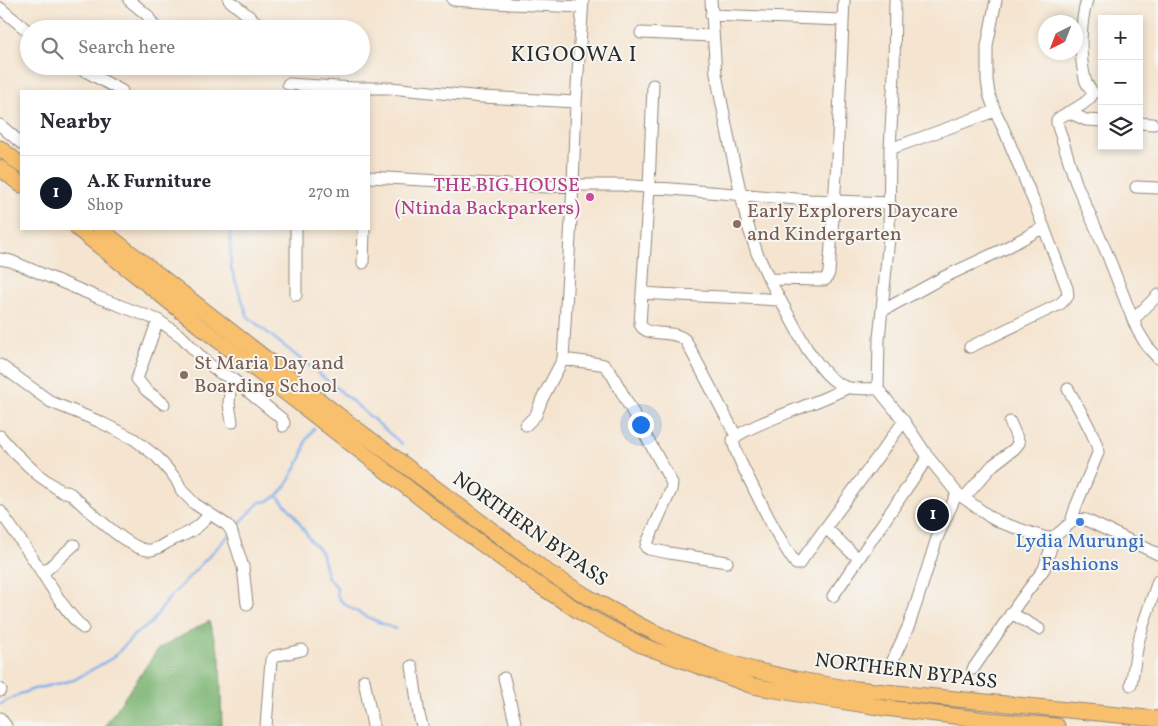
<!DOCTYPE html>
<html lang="en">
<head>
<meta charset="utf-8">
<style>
	:root { --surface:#fff; --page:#f7f7f7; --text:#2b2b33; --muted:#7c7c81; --line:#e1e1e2; --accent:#111827 }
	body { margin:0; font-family:Vollkorn,serif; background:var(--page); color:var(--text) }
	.controls { position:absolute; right:15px; top:15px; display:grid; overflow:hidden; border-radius:0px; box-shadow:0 2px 8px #0003 }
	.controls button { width:45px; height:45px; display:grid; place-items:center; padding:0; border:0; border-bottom:1px solid var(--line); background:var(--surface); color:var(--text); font:25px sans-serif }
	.compass { position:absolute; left:1038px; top:15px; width:45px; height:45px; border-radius:50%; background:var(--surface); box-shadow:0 2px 8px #0003; rotate:222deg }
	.you { position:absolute; left:640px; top:424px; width:18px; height:18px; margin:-12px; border:4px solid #fff; border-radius:50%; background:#1a73e8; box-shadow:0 0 0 8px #1a73e833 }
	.badge { display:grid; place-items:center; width:32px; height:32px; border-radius:50%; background:var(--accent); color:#fff; font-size:16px; font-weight:700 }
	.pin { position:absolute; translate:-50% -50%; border:2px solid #fff; box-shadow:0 1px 5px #0006 }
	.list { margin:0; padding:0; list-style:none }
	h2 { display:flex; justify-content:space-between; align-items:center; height:65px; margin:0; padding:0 20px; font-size:21px }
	h2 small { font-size:16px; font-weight:400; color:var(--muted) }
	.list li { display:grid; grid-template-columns:32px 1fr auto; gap:15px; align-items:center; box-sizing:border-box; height:75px; padding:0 20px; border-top:1px solid var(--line) }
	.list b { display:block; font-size:19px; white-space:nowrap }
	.list p { margin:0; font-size:16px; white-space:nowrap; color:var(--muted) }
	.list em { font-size:16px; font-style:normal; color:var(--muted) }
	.icon { flex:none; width:28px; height:28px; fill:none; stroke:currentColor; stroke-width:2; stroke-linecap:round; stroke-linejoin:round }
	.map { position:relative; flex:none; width:1158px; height:726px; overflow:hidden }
	.search { position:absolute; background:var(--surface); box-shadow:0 2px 8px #0003; left:20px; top:20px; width:350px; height:55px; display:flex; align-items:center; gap:12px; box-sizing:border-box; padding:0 18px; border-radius:28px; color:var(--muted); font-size:19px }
	.panel { position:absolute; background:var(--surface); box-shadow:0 2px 8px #0003; left:20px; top:90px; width:350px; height:140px; border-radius:0px }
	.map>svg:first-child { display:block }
	.forest { fill:#7ab371; stroke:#526f4e }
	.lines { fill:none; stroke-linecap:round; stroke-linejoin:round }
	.stream { stroke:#7fb0eb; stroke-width:2.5 }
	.minor-casing { stroke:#90887d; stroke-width:13 }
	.highway-casing { stroke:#90887d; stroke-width:17 }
	.minor { stroke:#fff; stroke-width:11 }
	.highway { stroke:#f8bf6c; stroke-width:15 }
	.hotel-dot { fill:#d1479c; stroke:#f6f6f2; stroke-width:2 }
	.education-dot { fill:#8d6e63; stroke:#f6f6f2; stroke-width:2 }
	.shop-dot { fill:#3f7fe0; stroke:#f6f6f2; stroke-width:2 }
	.labels { text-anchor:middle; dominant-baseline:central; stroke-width:4; stroke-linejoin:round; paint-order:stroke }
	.hotel-label { font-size:20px; fill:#b23c85; stroke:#f6f6f2; text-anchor:end }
	.education-label { font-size:20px; fill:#785e54; stroke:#f6f6f2; text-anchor:start }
	.street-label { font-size:20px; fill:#2b2b2b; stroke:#f6f6f2 }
	.shop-label { font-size:20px; fill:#366cbe; stroke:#f6f6f2 }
	.quarter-label { font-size:22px; letter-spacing:1px; fill:#2b2b2b; stroke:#f6f6f2 }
</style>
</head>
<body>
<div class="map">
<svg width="1158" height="726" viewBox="0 0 1158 726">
	<rect width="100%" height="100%" fill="#f6f6f2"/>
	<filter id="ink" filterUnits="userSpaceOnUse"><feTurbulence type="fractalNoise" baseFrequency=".02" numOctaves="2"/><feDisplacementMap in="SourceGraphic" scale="10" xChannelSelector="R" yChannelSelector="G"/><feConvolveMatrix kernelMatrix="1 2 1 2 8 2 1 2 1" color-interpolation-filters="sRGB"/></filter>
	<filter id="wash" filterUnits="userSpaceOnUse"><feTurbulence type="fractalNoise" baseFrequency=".0096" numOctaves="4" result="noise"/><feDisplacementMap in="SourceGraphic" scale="20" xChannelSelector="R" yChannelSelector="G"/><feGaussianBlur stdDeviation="1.12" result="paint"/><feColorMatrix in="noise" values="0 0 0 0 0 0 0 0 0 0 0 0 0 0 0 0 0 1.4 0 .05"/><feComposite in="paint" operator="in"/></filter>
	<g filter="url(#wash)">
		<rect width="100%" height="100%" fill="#f5e4cf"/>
		<!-- forest -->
		<path class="forest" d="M209 621 220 657 222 726H105L158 649Z"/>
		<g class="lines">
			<!-- stream -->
			<path class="stream" d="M230 229 231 268 248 317 338 389 402 444
				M277 496 293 513 311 541 321 552 328 578 337 587C337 590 336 593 337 595 343 609 381 623 395 629
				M234 529 260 502 268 501 277 496 286 486 302 456 306 440 314 429
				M0 704 20 694 34 689 74 680 114 657 134 635 151 623 170 597 229 535"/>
		</g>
	</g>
	<g filter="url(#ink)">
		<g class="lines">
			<defs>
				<path id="minor" d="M129 0 147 15 156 29
					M229 0 256 22 257 29
					M453 0 511 4 582 7
					M583 0 576 102 573 185 563 359 600 364 604 365 611 373 672 483 671 490 647 543 646 547 649 549 669 553 727 562
					M711 0 716 74 730 145 748 226 757 253 769 279 807 349C817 362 829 382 846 387 856 390 868 388 878 389L904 421 928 457 957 493 990 517 999 522 1046 538C1064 537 1067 516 1086 520L1158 554
					M1087 0C1080 23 1079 55 1085 79 1086 84 1090 88 1093 93 1090 103 1068 112 1059 118L1057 120V123L1076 183 1108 256 1133 320 1138 331 1147 346 1158 358
					M0 8 29 32
					M711 15 843 20
					M641 33 713 36
					M76 66 122 91
					M288 84 355 88H390L482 97 576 102
					M653 85 649 188 640 324C646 339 675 328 686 341L736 436
					M1068 112 1086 120 1102 121
					M1139 123 1153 124
					M0 125 21 143
					M890 149 995 111
					M369 177 547 187 573 185H621L809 200 890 203
					M1136 187 1158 188
					M0 259 11 261 97 297 158 320 137 379 146 390 164 404
					M363 263 364 229
					M769 279 824 280 826 279 829 273 837 161 844 0
					M642 293C688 296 734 297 780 300
					M296 295V229
					M882 311 942 278 1004 249 1044 227
					M158 320 182 337 204 360 220 373 231 378 240 385 282 419 284 423 283 426
					M1133 320 1158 295
					M970 347 1060 304 1068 296 1067 288 1036 207 1005 132 995 111 989 94 987 80V46L996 0
					M0 365 51 402 98 421 134 439 157 457 176 479 182 491 195 504 227 525 231 530 243 567 247 604
					M231 378 229 404 232 422
					M847 388C834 394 821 400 807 405 793 411 739 430 733 440 735 453 743 467 749 479 763 507 778 539 796 564H799L904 421
					M878 389 879 339 889 238 890 149 894 73 895 0
					M1068 389C1075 402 1099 441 1098 453L1076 506 1071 522
					M526 425 536 415 542 399 563 359
					M0 436 13 451 37 474 62 492H67L71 494C86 508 132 553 151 550 159 549 165 543 172 540 187 534 200 528 209 514
					M964 498 993 465 1014 449 1019 443 1010 422
					M0 511C12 528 24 545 35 562 51 586 63 609 83 628
					M826 528 852 553
					M42 574 74 545
					M833 596 928 457
					M1011 613 1039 629
					M893 660 909 625 917 601 937 538 957 493
					M412 666 419 715 422 726
					M973 669 1019 602 1044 569 1054 538
					M504 678 516 726
					M364 680 373 726
					M1131 685 1138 643 1145 619 1158 581
					M0 689 1 690 0 691
					M0 718 6 726
					M266 726 271 660 275 656 302 650"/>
				<path id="highway" d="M0 148 21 165
					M0 168 21 185
					M78 229 201 327 445 517 537 584 588 617 641 645 753 686 821 698 885 708 988 720 1057 726
					M100 229 347 422 549 573 588 597 641 626 677 643 715 658 754 670 795 679 846 688 1158 719"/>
			</defs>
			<!-- minor casing -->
			<use href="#minor" class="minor-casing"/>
			<!-- highway casing -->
			<use href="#highway" class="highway-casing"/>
			<!-- minor -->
			<use href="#minor" class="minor"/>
			<!-- highway -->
			<use href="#highway" class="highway"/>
		</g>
	</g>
	<!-- markers -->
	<circle class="hotel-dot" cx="590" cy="197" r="5"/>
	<g class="education-dot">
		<circle cx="737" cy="224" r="5"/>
		<circle cx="184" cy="375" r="5"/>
	</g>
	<circle class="shop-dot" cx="1080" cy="522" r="5"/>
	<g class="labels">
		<!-- hotel labels -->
		<g class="hotel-label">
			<text x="580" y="186">THE BIG HOUSE<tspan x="580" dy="23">(Ntinda Backparkers)</tspan></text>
		</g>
		<!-- education labels -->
		<g class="education-label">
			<text x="747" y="212">Early Explorers Daycare<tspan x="747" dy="23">and Kindergarten</tspan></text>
			<text x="194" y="364">St Maria Day and<tspan x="194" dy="23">Boarding School</tspan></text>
		</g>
		<!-- street labels -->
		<g class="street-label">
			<text transform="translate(530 530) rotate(35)">NORTHERN BYPASS</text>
			<text transform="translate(906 672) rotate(7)">NORTHERN BYPASS</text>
		</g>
		<!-- shop labels -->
		<g class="shop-label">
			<text x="1080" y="542">Lydia Murungi<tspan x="1080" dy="23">Fashions</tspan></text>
		</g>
		<!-- quarter labels -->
		<g class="quarter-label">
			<text x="574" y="55">KIGOOWA I</text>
		</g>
	</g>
</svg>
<div class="controls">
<button>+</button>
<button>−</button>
<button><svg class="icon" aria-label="layers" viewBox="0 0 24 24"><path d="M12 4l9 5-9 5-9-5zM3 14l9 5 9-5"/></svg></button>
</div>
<svg class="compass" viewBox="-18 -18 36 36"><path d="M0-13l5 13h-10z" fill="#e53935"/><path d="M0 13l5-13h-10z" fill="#7c7c81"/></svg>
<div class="you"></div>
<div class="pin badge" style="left:933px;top:515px">1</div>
<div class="search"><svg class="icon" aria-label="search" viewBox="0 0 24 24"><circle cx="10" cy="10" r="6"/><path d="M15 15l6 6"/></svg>Search here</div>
<section class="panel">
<h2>Nearby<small></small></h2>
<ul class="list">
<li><span class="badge">1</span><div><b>A.K Furniture</b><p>Shop</p></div><em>270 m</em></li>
</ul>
</section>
</div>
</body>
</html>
